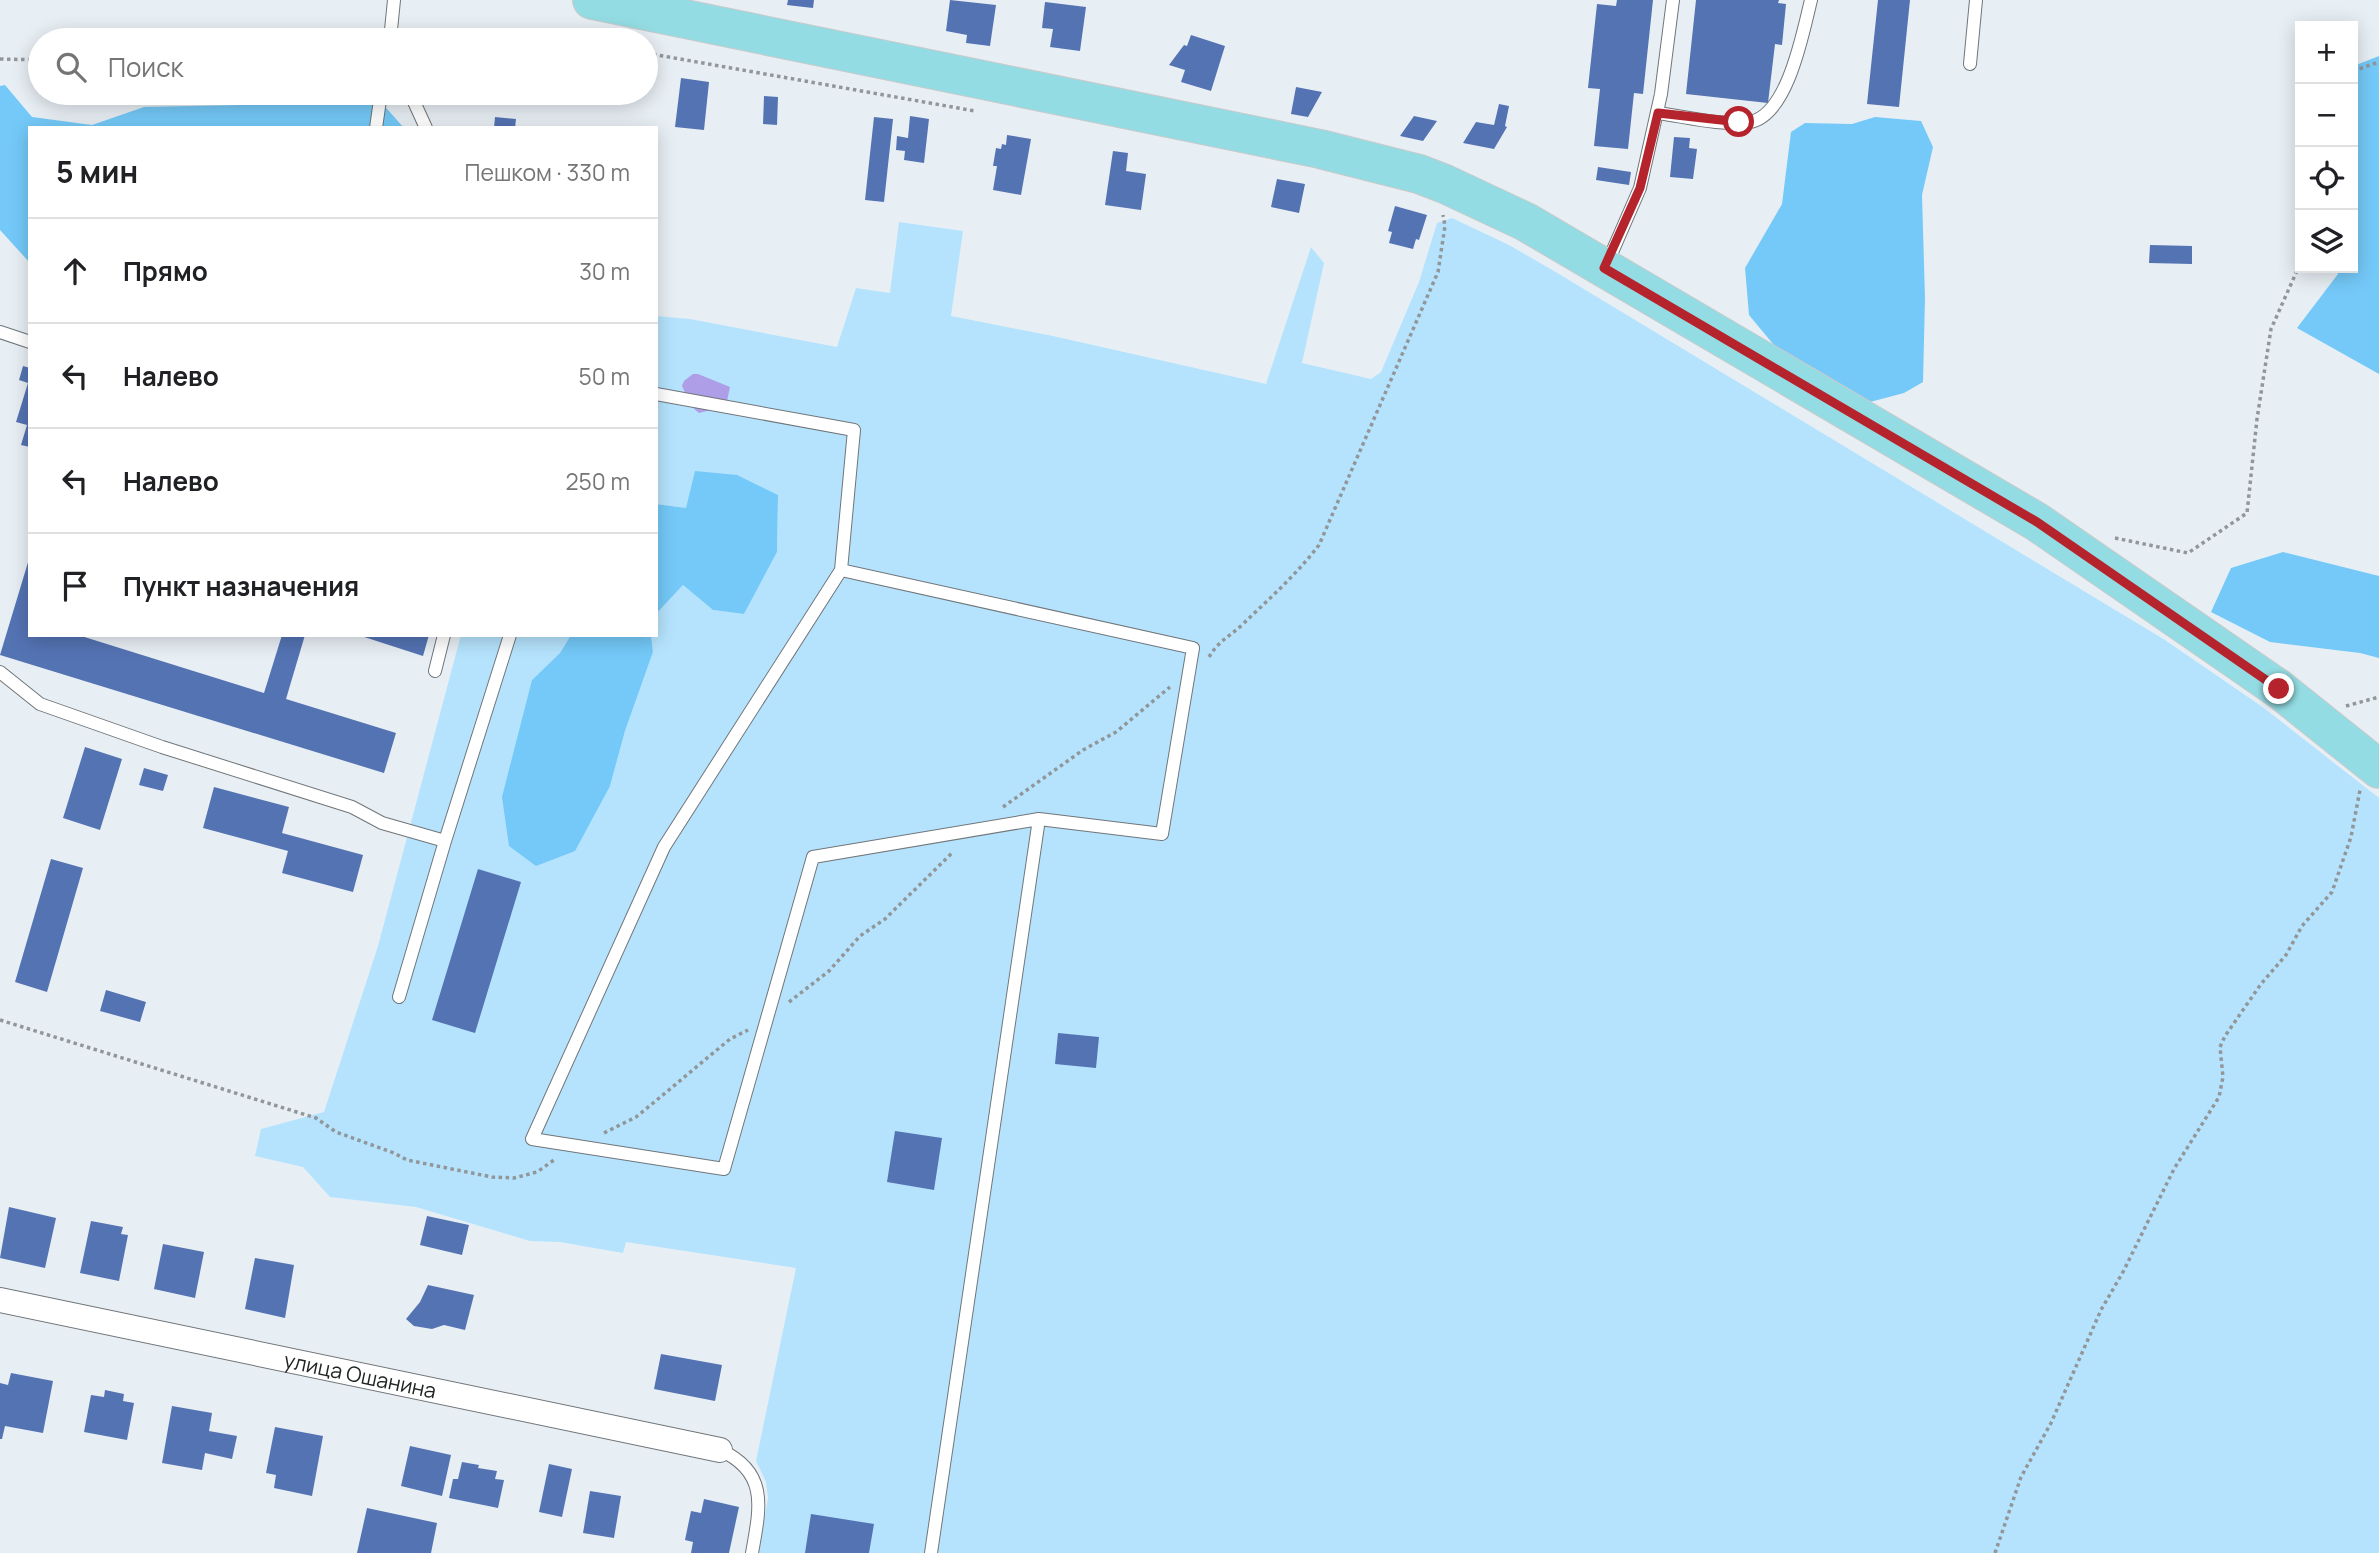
<!DOCTYPE html>
<html lang="ru">
<head>
<meta charset="utf-8">
<style>
	:root { --surface:#fff; --page:#f2f2f2; --text:#202124; --muted:#757577; --line:#e0e0e0 }
	body { margin:0; font-family:Manrope,sans-serif; background:var(--page); color:var(--text) }
	.controls { position:absolute; right:21px; top:21px; display:grid; overflow:hidden; border-radius:0px; box-shadow:0 4px 18px #0003 }
	.controls button { width:63px; height:63px; display:grid; place-items:center; padding:0; border:0; border-bottom:2px solid var(--line); background:var(--surface); color:var(--text); font:35px sans-serif }
	.stop { position:absolute; width:21px; height:21px; margin:-16px; border:5px solid #b5242d; border-radius:50%; background:#fff }
	.stop.end { background:#b5242d; border-color:#fff; box-shadow:0 2px 7px #0008 }
	.list { margin:0; padding:0; list-style:none }
	h2 { display:flex; justify-content:space-between; align-items:center; height:91px; margin:0; padding:0 28px; font-size:30px }
	h2 small { font-size:23px; font-weight:400; color:var(--muted) }
	.list li { display:grid; grid-template-columns:46px 1fr auto; gap:21px; align-items:center; box-sizing:border-box; height:105px; padding:0 28px; border-top:2px solid var(--line) }
	.list b { display:block; font-size:26px; white-space:nowrap }
	.list em { font-size:23px; font-style:normal; color:var(--muted) }
	.icon { flex:none; width:38px; height:38px; fill:none; stroke:currentColor; stroke-width:2; stroke-linecap:round; stroke-linejoin:round }
	.map { position:relative; flex:none; width:2379px; height:1553px; overflow:hidden }
	.search { position:absolute; background:var(--surface); box-shadow:0 4px 18px #0003; left:28px; top:28px; width:630px; height:77px; display:flex; align-items:center; gap:18px; box-sizing:border-box; padding:0 24px; border-radius:38px; color:var(--muted); font-size:26px }
	.panel { position:absolute; background:var(--surface); box-shadow:0 4px 18px #0003; left:28px; top:126px; width:630px; height:511px; border-radius:0px }
	.map>svg:first-child { display:block }
	.green { fill:#b5e3fd }
	.forest { fill:#74c9f8 }
	.water { fill:#ae9ee7 }
	.building { fill:#5473b3 }
	.lines { fill:none; stroke-linecap:round; stroke-linejoin:round }
	.service-casing { stroke:#70767a; stroke-width:14 }
	.minor-casing { stroke:#70767a; stroke-width:26 }
	.primary-casing { stroke:#cacacb; stroke-width:40 }
	.path { stroke:#919699; stroke-width:3.5; stroke-dasharray:3.5 3.5; stroke-linecap:butt }
	.service { stroke:#fff; stroke-width:12 }
	.minor { stroke:#fff; stroke-width:24 }
	.primary { stroke:#94dce3; stroke-width:38 }
	.route { stroke:#b5242d; stroke-width:9 }
	.labels { text-anchor:middle; dominant-baseline:central; stroke-width:5; stroke-linejoin:round; paint-order:stroke }
	.street-label { font-size:21px; fill:#212425; stroke:#fff }
</style>
</head>
<body>
<div class="map">
<svg width="2379" height="1553" viewBox="0 0 2379 1553">
	<rect width="100%" height="100%" fill="#e8eff4"/>
	<!-- green -->
	<path class="green" d="M1452 218 1509 245 1554 271 2165 640 2264 708 2379 798V1553H759L768 1498 766 1482 756 1461 796 1268 626 1242 623 1253 560 1242 530 1241 416 1207 330 1197 303 1167 255 1156 261 1129 324 1112 378 946 461 635H571L560 653 532 680 610 786 625 731 653 652 651 635H656V614L683 585 713 610 744 614 777 552 778 495 686 508 656 504V316L690 319 837 347 856 288 890 293 899 222 963 231 951 316 1053 336 1266 384 1311 247 1324 263 1302 363 1371 379 1381 372 1419 282 1437 223Z"/>
	<!-- forest -->
	<path class="forest" d="M2379 56V374L2297 328 2338 274 2335 268H2353V69L2356 65Z
		M5 85 32 117 92 125 144 107 240 105 253 93H292L306 102 328 94 373 93 404 128H30V263L0 230V86Z
		M1875 117 1921 121 1933 147 1922 195 1925 298 1923 382 1904 393 1870 402 1778 350 1749 315 1745 268 1782 204 1791 132 1805 123 1852 124Z
		M695 471 737 475 778 495 777 552 744 614 713 610 683 585 656 614V504L686 508Z
		M2283 552 2379 576V658L2360 653 2270 642 2211 612 2231 568Z
		M571 635H651L653 652 625 731 610 786 575 851 536 866 509 846 502 797 532 680 560 653Z"/>
	<!-- water -->
	<path class="water" d="M693 374H698L730 387 726 406 699 413 691 406 682 386 684 381Z"/>
	<!-- building -->
	<path class="building" d="M788 0H814L813 8 787 5Z
		M950 0 996 5 990 46 966 43 967 35 946 31Z
		M1617 0H1653L1643 94 1634 93 1628 149 1594 146 1600 89 1588 88 1597 4 1616 6Z
		M1696 0H1779L1778 3 1786 4 1782 45 1775 44 1768 103 1686 94Z
		M1878 0H1910L1899 107 1867 104Z
		M1045 2 1086 7 1080 51 1050 47 1053 29 1042 28Z
		M1191 35 1225 46 1211 91 1181 82 1185 70 1169 65 1184 45 1187 46Z
		M681 78 709 82 704 130 675 127Z
		M1296 87 1322 92 1308 117 1291 114Z
		M764 96 778 97 777 125 763 124Z
		M1499 104 1509 106 1505 126 1507 127 1494 149 1463 143 1476 122 1494 125Z
		M910 116 929 119 924 163 904 160 905 151 896 150 897 136 908 138Z
		M1414 116 1437 121 1423 141 1400 136Z
		M495 117 516 119 515 128H494Z
		M874 117 893 119 884 202 865 200Z
		M1007 135 1031 139 1021 195 993 190 997 166H993L996 148 1001 149 1002 144 1006 145Z
		M1674 137 1690 138 1689 148 1697 149 1693 179 1670 177Z
		M1113 151 1128 153 1126 171 1146 174 1141 210 1105 205Z
		M1598 167 1631 172 1629 185 1596 180Z
		M1277 179 1305 184 1299 213 1271 207Z
		M1395 206 1427 215 1419 240 1416 239 1413 249 1389 243 1392 232 1388 231Z
		M2150 245 2192 246V264L2149 263Z
		M23 366 30 368V447L21 445 27 425 16 422 28 383 19 380Z
		M29 559 30 635H78L264 693 282 635H305L286 699 396 733 384 773 0 655Z
		M358 635H429L423 656Z
		M85 747 122 759 100 830 63 818Z
		M144 768 168 775 163 791 139 785Z
		M214 787 289 807 282 833 363 855 353 892 282 873 288 851 203 828Z
		M51 859 83 868 47 992 15 982Z
		M478 869 521 882 475 1033 432 1020Z
		M106 990 146 1002 140 1022 100 1011Z
		M1058 1033 1099 1037 1096 1068 1055 1064Z
		M895 1131 942 1138 934 1190 887 1182Z
		M9 1207 56 1218 45 1268 0 1258Z
		M427 1216 469 1225 462 1255 420 1245Z
		M91 1221 123 1227 121 1234 128 1235 119 1281 80 1273Z
		M163 1244 204 1252 195 1298 154 1289Z
		M255 1258 294 1265 285 1318 245 1309Z
		M428 1285 474 1295 465 1330 444 1325 432 1329 414 1326 406 1319 420 1302Z
		M661 1354 722 1365 715 1401 654 1389Z
		M11 1373 53 1381 43 1433 5 1426 2 1439H0V1383L8 1385Z
		M105 1390 124 1394 123 1401 134 1403 127 1440 84 1432 91 1395 104 1397Z
		M172 1406 212 1413 209 1431 237 1436 232 1459 205 1453 202 1470 162 1463Z
		M275 1427 323 1436 312 1496 274 1488 276 1475 266 1473Z
		M410 1446 451 1455 442 1496 401 1486Z
		M462 1462 479 1465 478 1468 497 1471 495 1479 504 1480 498 1508 449 1498 453 1479H458Z
		M549 1464 572 1469 562 1517 539 1512Z
		M590 1491 621 1496 614 1538 583 1533Z
		M704 1499 739 1507 729 1553H691L693 1542 685 1540 691 1511 701 1513Z
		M367 1508 437 1523 431 1553H357Z
		M811 1514 874 1524 869 1553H805Z"/>
	<g class="lines">
		<defs>
			<path id="service" d="M390 40 394 0
				M1970 64 1976 0
				M410 93 426 128
				M1658 113C1687 117 1721 126 1750 122 1788 115 1803 32 1811 0
				M376 128 381 93
				M1606 266 1640 188 1661 94 1673 0
				M0 332 30 342
				M656 394 854 430 841 570
				M841 570 1193 648 1162 834 1039 819 813 857 724 1169 532 1139 664 847Z
				M435 671 444 635
				M0 672 40 704 162 747 352 807 382 823 445 841
				M399 997 445 841 510 635
				M720 1450C769 1472 760 1508 752 1553
				M931 1553 1039 819"/>
			<g id="minor">
				<path id="s1" d="M0 1300 720 1450"/>
			</g>
			<path id="primary" d="M592 0 1320 149 1419 174 1445 184 1526 222 2037 522 2279 689 2379 769"/>
		</defs>
		<!-- service casing -->
		<use href="#service" class="service-casing"/>
		<!-- minor casing -->
		<use href="#minor" class="minor-casing"/>
		<!-- primary casing -->
		<use href="#primary" class="primary-casing"/>
		<!-- path -->
		<path class="path" d="M646 53 975 111
			M0 59 40 60
			M2353 71 2379 62
			M2115 538 2188 553 2247 513 2257 419 2271 329 2300 264
			M1209 657C1219 640 1231 636 1244 623 1270 598 1297 574 1319 545L1438 272 1445 226 1443 215
			M2346 706 2379 697
			M1003 807 1083 750 1116 732 1170 687
			M789 1002 829 971 860 936 885 919 953 852
			M0 1020 316 1118 336 1132 394 1153 407 1160 492 1177 514 1178 537 1172 554 1160
			M604 1133 636 1117 652 1104 730 1039 748 1030
			M1995 1553 2021 1477 2051 1423 2101 1310 2123 1272 2174 1169 2219 1097 2223 1077 2220 1047 2225 1036 2261 984 2286 955 2302 926 2332 892 2351 837 2360 790"/>
		<!-- service -->
		<use href="#service" class="service"/>
		<!-- minor -->
		<use href="#minor" class="minor"/>
		<!-- primary -->
		<use href="#primary" class="primary"/>
	</g>
	<g class="lines">
		<!-- route -->
		<path class="route" d="M1739 122 1658 113 1640 188 1604 268 2037 522 2279 689"/>
	</g>
	<g class="labels">
		<!-- street labels -->
		<g class="street-label">
			<text stroke="none"><textPath href="#s1" startOffset="368">улица Ошанина</textPath></text>
		</g>
	</g>
</svg>
<div class="controls">
<button>+</button>
<button>−</button>
<button><svg class="icon" aria-label="locate" viewBox="0 0 24 24"><circle cx="12" cy="12" r="6"/><path d="M12 2v4M12 18v4M2 12h4M18 12h4"/></svg></button>
<button><svg class="icon" aria-label="layers" viewBox="0 0 24 24"><path d="M12 4l9 5-9 5-9-5zM3 14l9 5 9-5"/></svg></button>
</div>
<div class="stop" style="left:1739px;top:122px"></div>
<div class="stop end" style="left:2279px;top:689px"></div>
<div class="search"><svg class="icon" aria-label="search" viewBox="0 0 24 24"><circle cx="10" cy="10" r="6"/><path d="M15 15l6 6"/></svg>Поиск</div>
<section class="panel">
<h2>5 мин<small>Пешком · 330 m</small></h2>
<ul class="list">
<li><svg class="icon" aria-label="ahead" viewBox="0 0 24 24"><path d="M12 20V5M6 11l6-6 6 6"/></svg><div><b>Прямо</b></div><em>30 m</em></li>
<li><svg class="icon" aria-label="left" viewBox="0 0 24 24"><path d="M17 20v-9H6M10 6l-5 5 5 5"/></svg><div><b>Налево</b></div><em>50 m</em></li>
<li><svg class="icon" aria-label="left" viewBox="0 0 24 24"><path d="M17 20v-9H6M10 6l-5 5 5 5"/></svg><div><b>Налево</b></div><em>250 m</em></li>
<li><svg class="icon" aria-label="arrive" viewBox="0 0 24 24"><path d="M6 21V4h12l-3 4 3 4H6"/></svg><div><b>Пункт назначения</b></div></li>
</ul>
</section>
</div>
</body>
</html>
